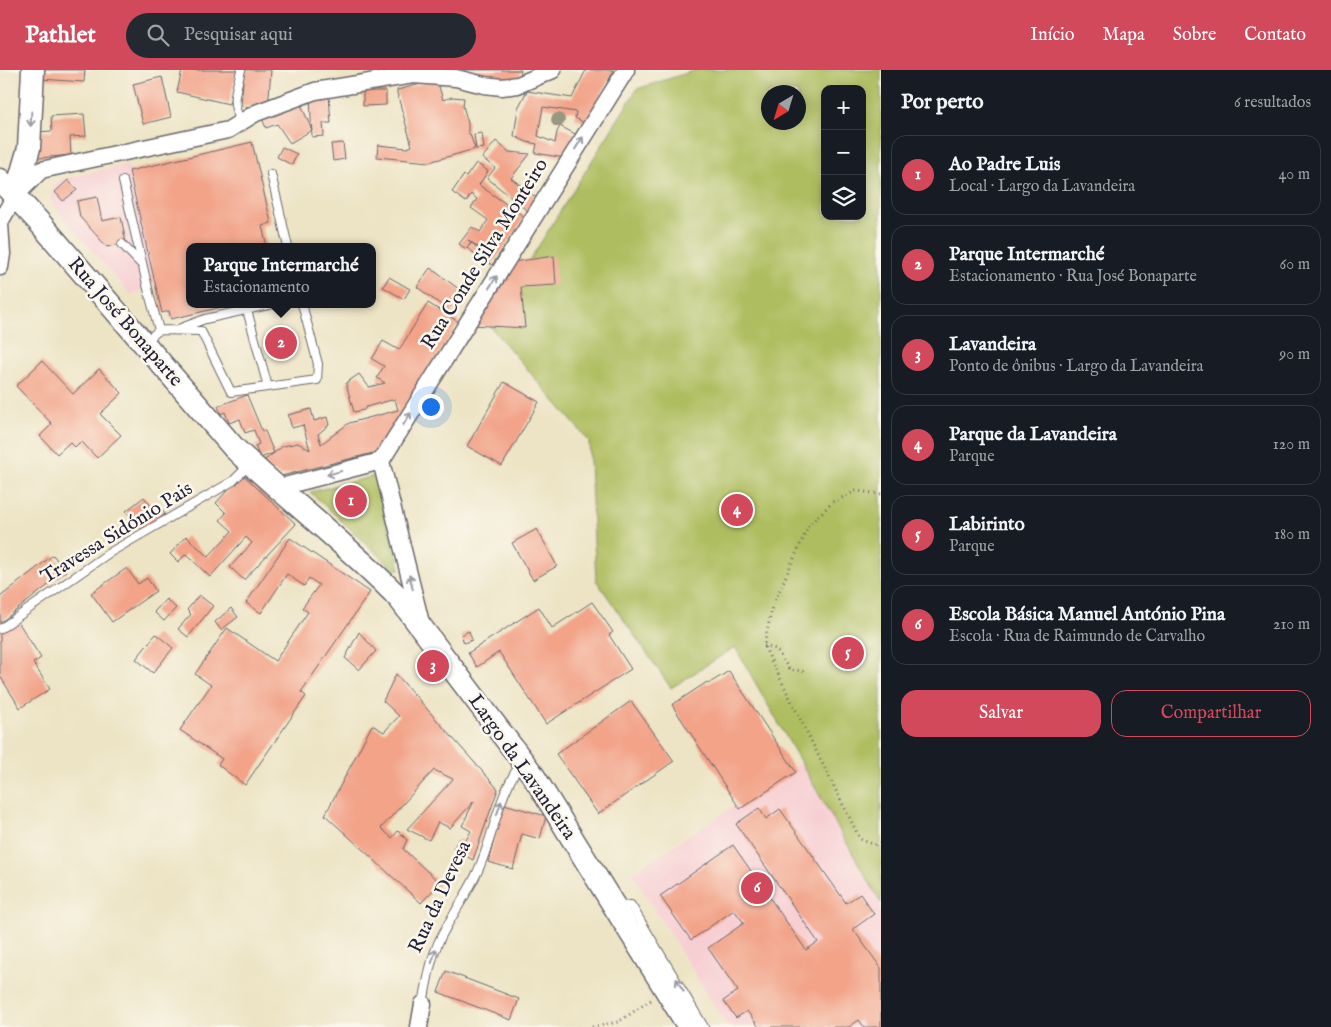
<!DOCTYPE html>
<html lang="pt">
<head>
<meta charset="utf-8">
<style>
	:root { --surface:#171b24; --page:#242831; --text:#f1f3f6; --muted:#9ea1a6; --line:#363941; --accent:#d1495b }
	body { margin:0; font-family:"IM FELL English",serif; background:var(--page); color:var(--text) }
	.controls { position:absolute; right:15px; top:15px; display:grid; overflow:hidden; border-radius:10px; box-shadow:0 2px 12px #0003 }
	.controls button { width:45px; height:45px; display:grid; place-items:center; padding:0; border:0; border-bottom:1px solid var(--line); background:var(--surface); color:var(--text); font:25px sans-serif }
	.compass { position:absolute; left:761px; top:15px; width:45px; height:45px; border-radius:50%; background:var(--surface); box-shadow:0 2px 12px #0003; rotate:218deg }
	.you { position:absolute; left:430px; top:336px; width:18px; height:18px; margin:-12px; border:4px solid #fff; border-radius:50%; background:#1a73e8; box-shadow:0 0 0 8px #1a73e833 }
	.badge { display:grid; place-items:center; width:32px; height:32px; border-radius:50%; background:var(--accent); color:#fff; font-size:16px; font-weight:700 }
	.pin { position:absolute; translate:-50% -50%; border:2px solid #fff; box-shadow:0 1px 5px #0006 }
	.popup { position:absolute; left:186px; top:173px; width:190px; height:65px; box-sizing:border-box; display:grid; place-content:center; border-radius:10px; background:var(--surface); filter:drop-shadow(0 1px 4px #0005); font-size:16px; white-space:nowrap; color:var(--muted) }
	.popup b { font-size:19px; color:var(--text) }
	.popup::after { content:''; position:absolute; left:50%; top:100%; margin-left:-10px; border:10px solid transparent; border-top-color:var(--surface) }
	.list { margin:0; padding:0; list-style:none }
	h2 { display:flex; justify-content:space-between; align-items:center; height:65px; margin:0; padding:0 20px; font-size:21px }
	h2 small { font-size:16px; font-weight:400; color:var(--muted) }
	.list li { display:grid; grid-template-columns:32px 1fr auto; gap:15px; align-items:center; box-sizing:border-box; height:80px; margin:0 10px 10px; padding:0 10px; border:1px solid var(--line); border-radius:15px }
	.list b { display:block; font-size:19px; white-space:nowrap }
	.list p { margin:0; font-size:16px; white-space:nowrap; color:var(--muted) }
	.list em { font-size:16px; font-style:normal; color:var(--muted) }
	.actions { display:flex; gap:10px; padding:15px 20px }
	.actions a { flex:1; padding:11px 0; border:1px solid var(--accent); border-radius:15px; text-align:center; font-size:18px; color:var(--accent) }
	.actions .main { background:var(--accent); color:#fff }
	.icon { flex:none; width:28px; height:28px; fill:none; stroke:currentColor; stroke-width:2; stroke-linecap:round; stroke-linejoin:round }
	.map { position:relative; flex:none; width:881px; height:957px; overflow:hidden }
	header { display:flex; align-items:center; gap:30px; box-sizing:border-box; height:70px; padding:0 25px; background:var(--accent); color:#fff }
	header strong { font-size:24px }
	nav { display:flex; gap:28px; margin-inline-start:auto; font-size:18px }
	.search { width:350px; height:45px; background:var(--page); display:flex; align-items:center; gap:12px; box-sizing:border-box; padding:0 18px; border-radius:28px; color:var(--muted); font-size:19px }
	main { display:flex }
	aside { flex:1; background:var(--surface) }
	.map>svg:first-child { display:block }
	.built { fill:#f7cfd3 }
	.green { fill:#aebd5f; stroke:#68704d; fill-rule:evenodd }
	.building { fill:#f2a388 }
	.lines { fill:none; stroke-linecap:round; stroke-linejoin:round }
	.lane-casing { stroke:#69666b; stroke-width:10 }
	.street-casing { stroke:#69666b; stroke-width:19 }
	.secondary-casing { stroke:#69666b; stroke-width:25 }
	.path { stroke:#69666b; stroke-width:3; stroke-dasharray:1 4; stroke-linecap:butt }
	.lane { stroke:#fff; stroke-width:8 }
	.street { stroke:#fff; stroke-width:16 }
	.secondary { stroke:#fff; stroke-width:22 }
	.tree { fill:#989780 }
	.oneway { stroke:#9c9ca7 }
	.labels { text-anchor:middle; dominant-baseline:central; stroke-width:5; stroke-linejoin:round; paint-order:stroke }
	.street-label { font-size:20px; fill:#22223b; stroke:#fbf7ec }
</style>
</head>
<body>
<header>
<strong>Pathlet</strong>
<div class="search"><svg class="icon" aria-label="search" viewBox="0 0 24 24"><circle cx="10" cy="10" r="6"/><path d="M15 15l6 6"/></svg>Pesquisar aqui</div>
<nav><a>Início</a><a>Mapa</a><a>Sobre</a><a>Contato</a></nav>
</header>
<main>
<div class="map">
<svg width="881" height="957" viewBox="0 0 881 957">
	<rect width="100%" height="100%" fill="#fbf7ec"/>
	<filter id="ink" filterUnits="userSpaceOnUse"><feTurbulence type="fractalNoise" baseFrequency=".02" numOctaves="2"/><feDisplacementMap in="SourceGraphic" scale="10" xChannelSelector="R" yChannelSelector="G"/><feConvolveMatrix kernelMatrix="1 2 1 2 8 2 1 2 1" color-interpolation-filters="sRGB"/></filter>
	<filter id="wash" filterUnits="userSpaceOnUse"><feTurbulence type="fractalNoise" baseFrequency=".0096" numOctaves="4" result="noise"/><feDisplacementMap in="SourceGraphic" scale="20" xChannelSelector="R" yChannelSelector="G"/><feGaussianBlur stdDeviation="1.12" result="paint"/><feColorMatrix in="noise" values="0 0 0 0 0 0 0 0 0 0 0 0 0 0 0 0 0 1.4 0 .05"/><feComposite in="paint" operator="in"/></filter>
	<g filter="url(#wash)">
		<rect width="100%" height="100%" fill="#ede4c5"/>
		<!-- built -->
		<path class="built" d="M128 94 155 214 131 225 54 136 50 127 53 117 61 109Z
			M801 692 881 833V957H728L632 803Z"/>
		<!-- green -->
		<path class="green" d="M696 0H881V833L735 577 671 618 596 510 589 371 489 255 637 19ZM825 19H862V146H825ZM768 22H798V52H768Z
			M375 406 400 499 395 500 310 422Z"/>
		<g id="blocks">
			<!-- building -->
			<path class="building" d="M41 0H85L84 12 41 9Z
				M182 0H237L229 34 177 22Z
				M244 0H271L268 38 241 36Z
				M463 0H521L519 13 462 4Z
				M586 0H614L586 54 575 48 576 42 543 37 538 66 555 73 557 62 560 56 577 65 565 88 535 83 537 74 527 72 514 66 518 38 527 21 572 28Z
				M162 7 171 47 143 54 133 14Z
				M437 10 443 30 452 27 464 28 463 36 468 53V63L470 64 475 79 429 92 377 87 378 75 407 78 412 76 397 23V20Z
				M363 21H386V35L363 36Z
				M329 26 331 53H323L324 66 312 67 310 27Z
				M299 30 312 60 290 73 277 54 266 58 261 46Z
				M84 44 86 66 70 67 71 85 39 88 36 62 52 61 51 46Z
				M482 63 484 78 476 79 474 64Z
				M496 71 509 82 530 84 511 108 538 129 528 141 487 108 495 98 482 88Z
				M252 72 271 153 262 156 267 177H190V234L231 235 171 249 169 241 162 243 129 101Z
				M343 73 345 89 333 91 331 74Z
				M282 77 297 84 292 95 277 87Z
				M476 93 488 101 479 115 525 147 492 195 480 187 484 181 468 170 471 172 466 179 459 174 472 157 480 162 488 150 471 138 477 129 471 124 466 132 452 122 464 105 466 107Z
				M68 110 77 120 63 131 55 122Z
				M97 127 102 151 121 147 126 173 107 177 80 147 77 131Z
				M472 173 482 182 478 186 467 178Z
				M554 186 556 215 521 217 525 258 472 255 513 192Z
				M430 198 466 224 452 243 417 217Z
				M389 207 410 219 404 229 383 217Z
				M428 233 459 252 381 381 281 406 261 393 283 376 298 373 310 380 303 355 292 358 288 345 311 339 314 351 327 347 329 355 318 364 321 374 349 353 398 340 395 329 366 337 364 340 354 342 346 313 359 304 369 317 385 313 377 308 384 296 372 289 383 271 399 280Z
				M42 291 73 324 99 299 122 323 100 344 121 365 97 388 81 371 75 377 70 372 57 384 40 366 52 354 16 316Z
				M504 312 539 332 502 396 467 376Z
				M247 325 262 361H265L274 383 260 388 255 376 259 374 254 360 245 363 240 349 229 353 225 342 221 344 218 336Z
				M242 404 296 454 244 510 230 497 252 473 246 467 210 507 186 484 178 492 170 484 186 466 208 487 232 461 220 450 226 443 216 433Z
				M144 427 152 437 156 433 165 444 143 462 126 441Z
				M537 459 557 496 533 510 512 473Z
				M290 468 370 522 301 622 306 626 245 715 218 695 222 689 180 660 211 615 195 604 227 558 275 591 308 542 302 538 319 515 309 508 304 516 287 504 261 543 246 533Z
				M53 485 66 501 0 553V527Z
				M127 498 138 514 147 508 156 521 112 552 91 523Z
				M199 525 213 536 188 567 178 559 191 544 187 540Z
				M166 529 176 538 164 551 154 542Z
				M592 532 613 562 609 565 631 599 546 654 499 582 477 597 468 583 539 537 552 558Z
				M231 538 238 547 221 560 215 552Z
				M17 550 41 588 33 593 50 619 20 638 0 606V561Z
				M469 561 472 570 464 573 461 565Z
				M359 562 376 581 359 600 345 588Z
				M156 564 173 578 153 603 136 589Z
				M729 601 796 702 740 739 672 635 707 612 708 614Z
				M396 604 498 719 473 790 453 779 459 769 465 772 471 761 462 756 474 731 450 758 438 752 429 770 407 759 453 709 434 700 381 758 392 768 398 761 407 770 403 779 440 813 421 833 325 745 372 655 384 662 399 646 383 631Z
				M631 631 674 691 598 744 556 684Z
				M504 734 546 746 540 769 522 764 513 799 488 792Z
				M759 738 766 749 780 739 846 833 860 824 874 844 853 859 881 898V957H864L859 950 849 957H759L747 941 736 948 723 931 738 921 708 878 744 853 734 840 691 870 660 826 733 775 806 880 818 872 736 754Z
				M446 901 519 929 511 950 438 922Z"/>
		</g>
	</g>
	<g filter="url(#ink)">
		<use href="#blocks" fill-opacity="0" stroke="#69666b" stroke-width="1"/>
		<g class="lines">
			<defs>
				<path id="lane" d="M241 0C236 23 229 31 242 52
					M271 104 288 177
					M123 111 150 227 159 260
					M122 174 141 194
					M247 240 268 317
					M181 258 205 249 273 234
					M145 272 159 260 201 261 231 322 317 310 318 294 302 234
					M0 559 109 483 233 411 249 395
					M618 837 631 835 704 957
					M423 934C427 913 430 891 439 871 450 848 465 828 476 805 494 768 497 725 522 692"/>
				<path id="street" d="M0 152 15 126 41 100 228 60 256 43 315 21 413 5 456 8 484 15 502 17 518 15 553 0
					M0 154 2 184 0 197
					M381 391 626 0
					M381 391 421 553
					M277 418 381 391
					M419 957 423 934"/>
				<path id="secondary" d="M0 110 40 153 234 378C287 429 347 474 399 528L533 705 689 957
					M15 126 29 78 33 0"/>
			</defs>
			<!-- lane casing -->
			<use href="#lane" class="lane-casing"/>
			<!-- street casing -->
			<use href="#street" class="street-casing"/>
			<!-- secondary casing -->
			<use href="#secondary" class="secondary-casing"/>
			<!-- path -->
			<path class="path" d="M881 424 856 421 833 432 809 455 772 537 764 576 860 769 874 775 881 773
				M764 576 776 579 789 599 806 602
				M592 957 618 952 651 930"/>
			<!-- lane -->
			<use href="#lane" class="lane"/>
			<!-- street -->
			<use href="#street" class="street"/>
			<!-- secondary -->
			<use href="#secondary" class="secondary"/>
		</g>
		<!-- trees -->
		<circle class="tree" cx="558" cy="50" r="7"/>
		<!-- one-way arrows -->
		<defs><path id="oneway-shaft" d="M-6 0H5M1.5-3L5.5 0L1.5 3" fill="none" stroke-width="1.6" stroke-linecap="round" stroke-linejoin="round" transform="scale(1.25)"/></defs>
		<g class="oneway">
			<use href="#oneway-shaft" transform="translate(31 49) rotate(93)"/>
			<use href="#oneway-shaft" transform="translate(579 73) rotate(-58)"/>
			<use href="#oneway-shaft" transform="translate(493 212) rotate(-58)"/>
			<use href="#oneway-shaft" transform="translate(407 349) rotate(-58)"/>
			<use href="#oneway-shaft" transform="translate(334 403) rotate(165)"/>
			<use href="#oneway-shaft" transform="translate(411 512) rotate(-104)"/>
			<use href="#oneway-shaft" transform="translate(499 738) rotate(-72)"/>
			<use href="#oneway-shaft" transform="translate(434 886) rotate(-72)"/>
			<use href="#oneway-shaft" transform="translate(680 915) rotate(-121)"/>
		</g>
	</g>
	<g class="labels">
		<!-- street labels -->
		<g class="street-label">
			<text transform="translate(485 184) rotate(-58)">Rua Conde Silva Monteiro</text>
			<text transform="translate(125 252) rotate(49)">Rua José Bonaparte</text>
			<text transform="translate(117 463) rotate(-32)">Travessa Sidónio Pais</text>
			<text transform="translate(522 697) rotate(55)">Largo da Lavandeira</text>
			<text transform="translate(440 827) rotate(-65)">Rua da Devesa</text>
		</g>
	</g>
</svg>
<div class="controls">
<button>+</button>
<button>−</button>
<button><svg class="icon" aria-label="layers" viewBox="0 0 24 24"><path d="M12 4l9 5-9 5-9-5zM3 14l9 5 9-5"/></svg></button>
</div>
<svg class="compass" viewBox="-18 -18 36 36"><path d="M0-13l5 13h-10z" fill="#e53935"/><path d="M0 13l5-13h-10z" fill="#9ea1a6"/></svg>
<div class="you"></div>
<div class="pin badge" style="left:351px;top:431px">1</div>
<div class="pin badge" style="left:281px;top:273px">2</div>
<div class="popup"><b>Parque Intermarché</b>Estacionamento</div>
<div class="pin badge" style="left:433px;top:596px">3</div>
<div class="pin badge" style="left:737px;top:440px">4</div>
<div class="pin badge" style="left:848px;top:583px">5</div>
<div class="pin badge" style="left:757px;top:818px">6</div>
</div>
<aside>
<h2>Por perto<small>6 resultados</small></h2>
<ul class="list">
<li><span class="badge">1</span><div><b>Ao Padre Luis</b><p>Local · Largo da Lavandeira</p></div><em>40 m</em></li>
<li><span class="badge">2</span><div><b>Parque Intermarché</b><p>Estacionamento · Rua José Bonaparte</p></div><em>60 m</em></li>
<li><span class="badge">3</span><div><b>Lavandeira</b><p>Ponto de ônibus · Largo da Lavandeira</p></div><em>90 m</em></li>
<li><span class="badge">4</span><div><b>Parque da Lavandeira</b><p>Parque</p></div><em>120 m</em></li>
<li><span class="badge">5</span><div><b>Labirinto</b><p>Parque</p></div><em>180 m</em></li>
<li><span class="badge">6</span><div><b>Escola Básica Manuel António Pina</b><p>Escola · Rua de Raimundo de Carvalho</p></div><em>210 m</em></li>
</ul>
<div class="actions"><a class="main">Salvar</a><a>Compartilhar</a></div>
</aside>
</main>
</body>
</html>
